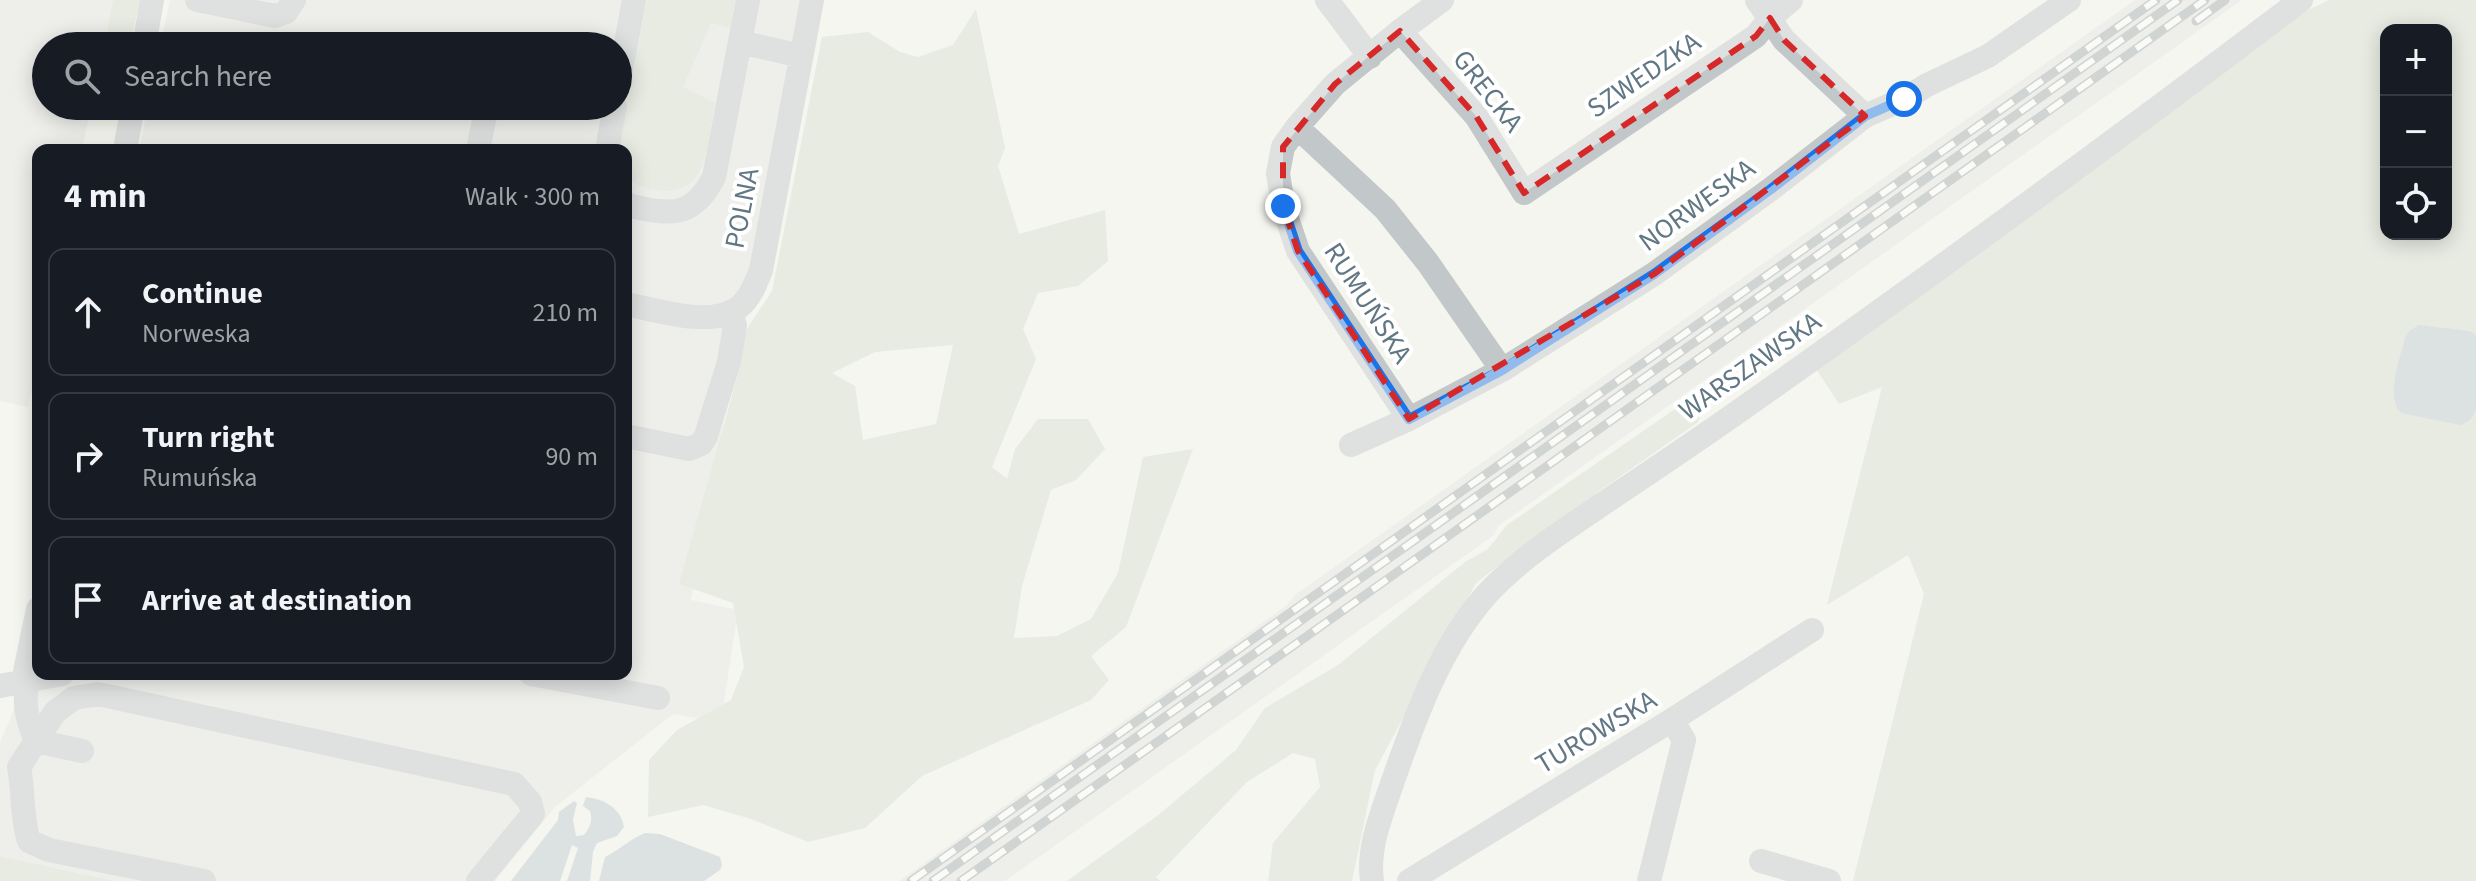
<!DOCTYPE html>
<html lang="en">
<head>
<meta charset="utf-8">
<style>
	:root { --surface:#171b24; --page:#242831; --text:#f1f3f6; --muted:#9ea1a6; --line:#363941 }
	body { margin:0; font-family:"Source Sans 3",sans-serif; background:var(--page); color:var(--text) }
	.controls { position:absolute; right:24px; top:24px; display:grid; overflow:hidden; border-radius:16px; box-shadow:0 4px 20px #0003 }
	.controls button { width:72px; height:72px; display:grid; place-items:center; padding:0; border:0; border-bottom:2px solid var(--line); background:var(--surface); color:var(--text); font:40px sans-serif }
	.stop { position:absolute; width:24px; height:24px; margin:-18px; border:6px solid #1a73e8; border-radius:50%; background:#fff }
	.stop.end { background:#1a73e8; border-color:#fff; box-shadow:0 2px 8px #0008 }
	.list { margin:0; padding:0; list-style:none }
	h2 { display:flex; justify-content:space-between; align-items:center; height:104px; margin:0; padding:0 32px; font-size:34px }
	h2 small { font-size:26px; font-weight:400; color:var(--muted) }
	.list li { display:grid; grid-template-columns:52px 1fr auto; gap:24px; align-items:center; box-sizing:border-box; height:128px; margin:0 16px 16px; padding:0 16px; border:2px solid var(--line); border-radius:16px }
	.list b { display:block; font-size:30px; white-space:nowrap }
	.list p { margin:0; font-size:26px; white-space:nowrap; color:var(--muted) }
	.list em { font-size:26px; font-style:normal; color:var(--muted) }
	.icon { flex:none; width:44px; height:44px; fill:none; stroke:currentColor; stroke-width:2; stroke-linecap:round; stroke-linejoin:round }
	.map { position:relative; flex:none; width:2476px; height:881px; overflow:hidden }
	.search { position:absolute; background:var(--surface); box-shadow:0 4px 20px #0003; left:32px; top:32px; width:600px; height:88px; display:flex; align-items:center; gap:20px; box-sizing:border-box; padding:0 28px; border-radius:44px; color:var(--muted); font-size:30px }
	.panel { position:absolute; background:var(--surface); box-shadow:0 4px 20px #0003; left:32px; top:144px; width:600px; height:536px; border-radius:16px }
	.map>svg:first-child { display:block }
	.built { fill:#e5e6e4 }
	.green { fill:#d6ddd1; fill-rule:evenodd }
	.water { fill:#bccace }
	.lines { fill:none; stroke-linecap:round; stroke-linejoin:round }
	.minor { stroke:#c2c7c9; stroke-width:24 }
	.rail-casing { stroke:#a2aaae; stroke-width:9 }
	.rail { stroke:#fff; stroke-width:6; stroke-dasharray:18; stroke-linecap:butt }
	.route { stroke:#1a73e8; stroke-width:10 }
	.marked { fill:none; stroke:#d62828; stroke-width:6; stroke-dasharray:16 10; stroke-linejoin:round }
	.labels { text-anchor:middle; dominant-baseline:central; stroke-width:8; stroke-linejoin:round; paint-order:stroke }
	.street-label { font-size:28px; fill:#617784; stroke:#fff }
</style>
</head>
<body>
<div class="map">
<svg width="2476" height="881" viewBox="0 0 2476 881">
	<rect width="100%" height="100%" fill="#f5f5f0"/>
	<!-- built -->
	<path class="built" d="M0 0H113L104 46H46V106H91L82 150H38V361L28 407 0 401Z
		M170 0H800L691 600 738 610 721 722 673 714 555 807 495 881H115L0 856V743L34 660 38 674H626V150H139L148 106H618V46H160Z
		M2135 0H2242L1498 526 1494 535 1005 881H899L1286 606 1295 595Z"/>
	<!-- green -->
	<path class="green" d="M113 0H140L130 46H104Z
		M647 0H735L730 28 711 23 683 87 715 103C711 123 709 146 702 166 688 200 651 194 626 179V150H619Z
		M2329 0H2476V881H1853L1924 594 1908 555 1827 605 1882 387 1839 404 1805 352 2202 61ZM2386 30H2446V234H2386Z
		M976 9 1005 148 998 166 1019 234 1105 210 1108 261 1078 286 1038 293 1023 329 1036 359 992 467 1007 479 1015 449 1038 419H1088L1105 449 1076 480 1051 490 1022 586 1014 638 1057 636 1091 619 1118 573 1143 457 1193 449 1126 627 1091 656 1109 680 1091 700 922 776 865 828 808 842 751 819 703 805 648 817 649 760 677 730 731 700 744 667 733 603 679 584 740 367 735 347 772 291 822 37 868 32 900 52 918 57 953 45ZM953 345 936 424 863 440 855 386 832 373 875 352Z
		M1709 399 1698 422 1554 523 1476 583 1375 770 1352 881H1268L1273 843 1320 787 1315 759 1293 753 1247 782 1156 877 1160 881H1067L1157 816 1236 750 1265 708 1338 665 1465 562 1488 549 1507 525 1675 409Z
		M0 856 115 881H0Z"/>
	<!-- water -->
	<path class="water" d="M2419 325 2469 331 2476 335V409C2473 418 2469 422 2460 425L2401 413C2385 395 2400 360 2405 338L2409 331Z
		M586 797C604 799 621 808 624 827L617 836 597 843 593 852 590 881H567L578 848 572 845 560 881H511L558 820 559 812 574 801 577 803 573 819 576 836 584 835C590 827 593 821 590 811L583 806Z
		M645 833 660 834 720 857 722 865 720 870 704 881H599L605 857C619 850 630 839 645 833Z"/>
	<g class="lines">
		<!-- minor -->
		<path class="minor" d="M197 0 275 16 286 12 294 0
			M1327 0 1370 57
			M1757 0 1784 40 1865 116
			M1400 31 1476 116 1524 193 1756 36 1770 18 1791 0
			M740 42 801 56
			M144 46 152 0
			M618 87 634 0
			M1297 127 1385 209 1428 263 1502 370
			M125 150 133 106
			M478 150 485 116 482 106
			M607 150 615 106
			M626 203 631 206C671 215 693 218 714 177L748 0
			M626 304C657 310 711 328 738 308 750 299 756 283 761 270L812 0
			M1409 419 1298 251 1283 206 1278 173 1283 147 1297 127 1335 84 1400 31 1442 0
			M626 436 689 449 701 444 706 436 729 362 735 325 730 312
			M1351 445 1409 419 1502 370 1654 274 1771 189 1865 116 1904 99 1927 85 1988 56 2069 0
			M531 674 658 698
			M27 680C24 704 26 718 36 741L82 751
			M23 681 38 609
			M0 686 62 674
			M1761 861 1829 881
			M204 881 49 850 29 841C21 817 24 792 19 767L55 712 74 698 98 694 514 784 530 802 533 814 478 881
			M1372 881C1367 846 1383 811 1394 778 1416 715 1441 646 1486 595 1519 559 1560 533 1601 505 1650 472 1700 439 1749 404 1935 273 2119 138 2301 0
			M1409 881 1672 720 1812 630
			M1649 881 1684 740 1672 720"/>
		<defs>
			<path id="rail" d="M2196 21 2225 0
				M911 881 2156 0
				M933 881 2178 0
				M961 881 2205 0"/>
		</defs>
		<!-- rail casing -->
		<use href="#rail" class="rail-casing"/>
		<!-- rail -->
		<use href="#rail" class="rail"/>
	</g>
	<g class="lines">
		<!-- route -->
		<path class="route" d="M1283 206 1298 251 1409 419 1502 370 1654 274 1771 189 1865 116 1904 99"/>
	</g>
	<!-- marked area -->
	<path d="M0 0H2476V881H0ZM1770 18 1784 40 1865 116 1654 274 1409 419 1298 251 1283 206V147L1335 84 1400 31 1476 116 1524 193 1756 36Z" fill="#f5f5f0" fill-opacity=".55" fill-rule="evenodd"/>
	<path class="marked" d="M1770 18 1784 40 1865 116 1654 274 1409 419 1298 251 1283 206V147L1335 84 1400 31 1476 116 1524 193 1756 36Z"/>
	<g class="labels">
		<!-- street labels -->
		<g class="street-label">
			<text transform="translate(1644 75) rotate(-34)">SZWEDZKA</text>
			<text transform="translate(1488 91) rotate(52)">GRECKA</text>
			<text transform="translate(1697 205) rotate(-36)">NORWESKA</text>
			<text transform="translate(742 208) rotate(-79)">POLNA</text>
			<text transform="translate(1368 303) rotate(57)">RUMUŃSKA</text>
			<text transform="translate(1750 366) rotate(-35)">WARSZAWSKA</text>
			<text transform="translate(1596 732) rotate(-31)">TUROWSKA</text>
		</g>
	</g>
</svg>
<div class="controls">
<button>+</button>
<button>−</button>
<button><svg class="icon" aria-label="locate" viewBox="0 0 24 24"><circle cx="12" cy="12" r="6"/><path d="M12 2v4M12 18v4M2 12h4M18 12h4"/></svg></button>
</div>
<div class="stop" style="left:1904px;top:99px"></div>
<div class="stop end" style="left:1283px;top:206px"></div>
<div class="search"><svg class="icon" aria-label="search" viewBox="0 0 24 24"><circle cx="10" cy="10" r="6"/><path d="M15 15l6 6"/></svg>Search here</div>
<section class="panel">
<h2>4 min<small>Walk · 300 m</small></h2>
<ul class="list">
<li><svg class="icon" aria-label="ahead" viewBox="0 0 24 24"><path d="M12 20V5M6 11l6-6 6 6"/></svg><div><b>Continue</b><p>Norweska</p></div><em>210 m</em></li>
<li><svg class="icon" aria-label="right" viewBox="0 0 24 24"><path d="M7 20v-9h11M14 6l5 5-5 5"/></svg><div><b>Turn right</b><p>Rumuńska</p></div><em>90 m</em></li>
<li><svg class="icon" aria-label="arrive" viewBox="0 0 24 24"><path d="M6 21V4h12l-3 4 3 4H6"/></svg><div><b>Arrive at destination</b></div></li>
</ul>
</section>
</div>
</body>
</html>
